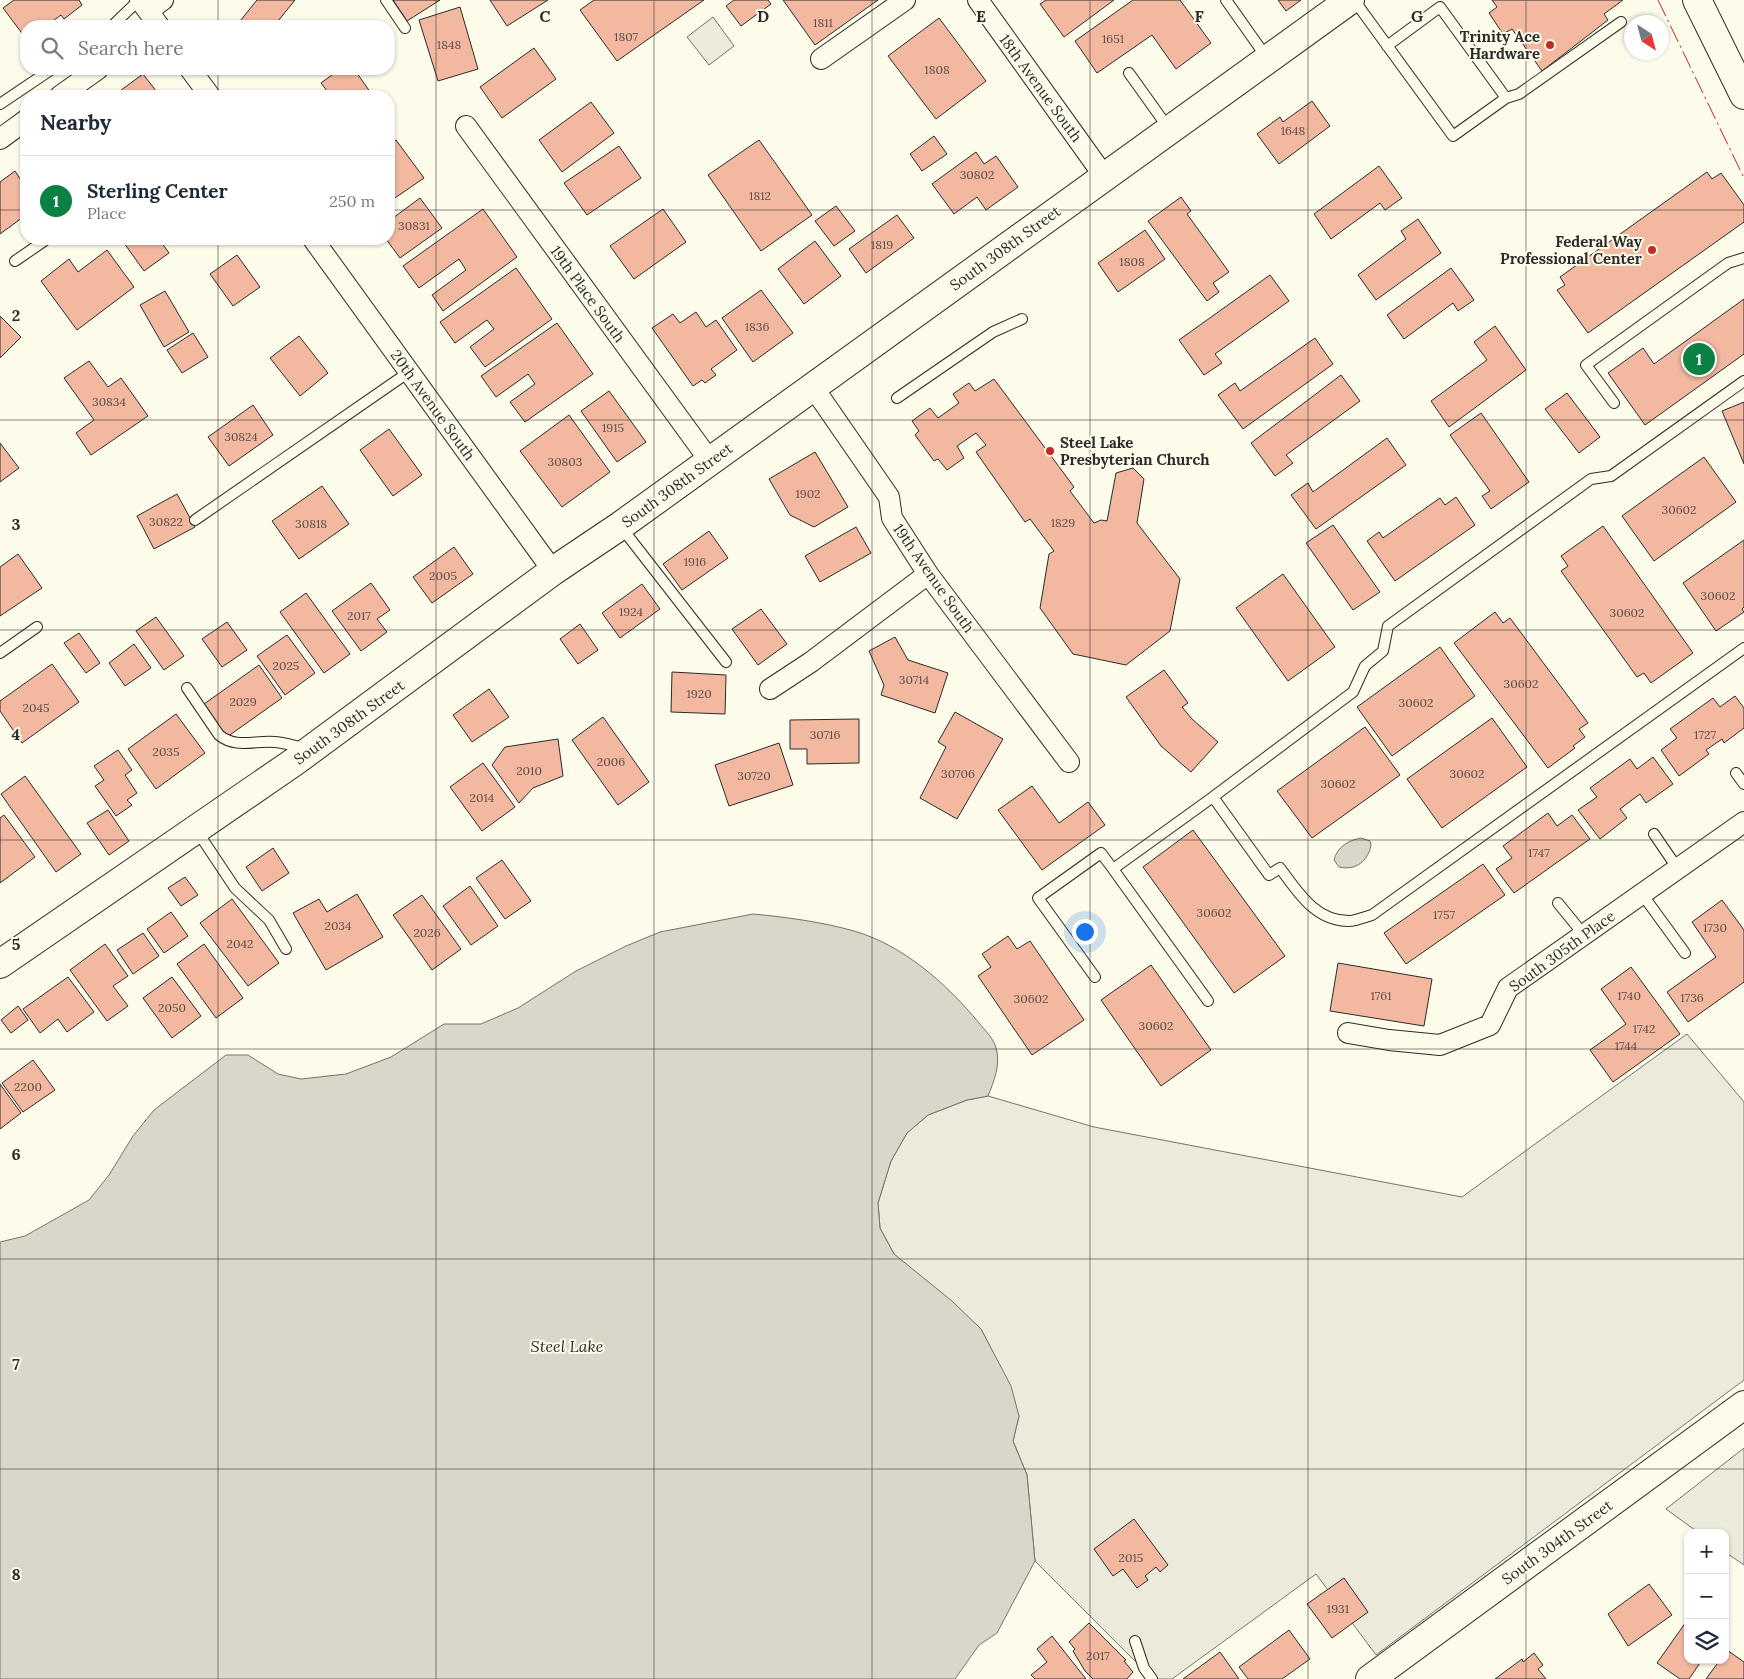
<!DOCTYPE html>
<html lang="en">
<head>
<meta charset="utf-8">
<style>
	:root { --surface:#fff; --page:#f2f2f3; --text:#1f2937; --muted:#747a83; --line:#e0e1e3; --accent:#0b8043 }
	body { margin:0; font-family:Lora,serif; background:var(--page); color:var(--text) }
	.controls { position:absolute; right:15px; bottom:15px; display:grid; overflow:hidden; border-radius:10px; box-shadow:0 1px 4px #0004 }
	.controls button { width:45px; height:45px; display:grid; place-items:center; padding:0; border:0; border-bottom:1px solid var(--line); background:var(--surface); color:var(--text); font:25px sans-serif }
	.compass { position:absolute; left:1624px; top:15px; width:45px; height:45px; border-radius:50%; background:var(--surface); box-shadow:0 1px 4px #0004; rotate:144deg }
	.you { position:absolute; left:1084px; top:931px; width:18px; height:18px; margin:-12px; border:4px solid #fff; border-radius:50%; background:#1a73e8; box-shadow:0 0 0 8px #1a73e833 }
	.badge { display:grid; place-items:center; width:32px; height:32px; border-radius:50%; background:var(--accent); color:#fff; font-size:16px; font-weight:700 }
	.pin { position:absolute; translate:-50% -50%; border:2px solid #fff; box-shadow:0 1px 5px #0006 }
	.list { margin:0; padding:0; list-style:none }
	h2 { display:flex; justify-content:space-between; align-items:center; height:65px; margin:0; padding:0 20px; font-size:21px }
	h2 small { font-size:16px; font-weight:400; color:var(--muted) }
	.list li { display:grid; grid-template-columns:32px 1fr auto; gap:15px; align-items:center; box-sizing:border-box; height:90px; padding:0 20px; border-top:1px solid var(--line) }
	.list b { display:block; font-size:19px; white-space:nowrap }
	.list p { margin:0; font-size:16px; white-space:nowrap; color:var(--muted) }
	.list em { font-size:16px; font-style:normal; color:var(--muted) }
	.icon { flex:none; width:28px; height:28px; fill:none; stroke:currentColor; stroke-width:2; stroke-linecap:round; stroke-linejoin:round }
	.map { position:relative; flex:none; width:1744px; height:1679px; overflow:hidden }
	.search { position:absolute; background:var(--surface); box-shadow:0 1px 4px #0004; left:20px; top:20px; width:375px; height:55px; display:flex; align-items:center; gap:12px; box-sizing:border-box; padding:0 18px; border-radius:20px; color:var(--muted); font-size:19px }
	.panel { position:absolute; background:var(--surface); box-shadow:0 1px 4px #0004; left:20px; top:90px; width:375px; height:155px; border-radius:20px }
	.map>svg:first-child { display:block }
	.green { fill:#ecebdb; stroke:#74746e }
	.water { fill:#d8d7c9; stroke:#74746e }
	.building { fill:#f2b8a0; stroke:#2b2b2b }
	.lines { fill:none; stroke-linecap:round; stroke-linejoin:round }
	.lane-casing { stroke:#2b2b2b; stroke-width:12 }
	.street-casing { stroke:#2b2b2b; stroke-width:22 }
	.secondary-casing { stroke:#2b2b2b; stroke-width:30 }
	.primary-casing { stroke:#2b2b2b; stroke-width:30 }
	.lane { stroke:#fdfbea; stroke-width:10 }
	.street { stroke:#fdfbea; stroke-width:20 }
	.secondary { stroke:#fdfbea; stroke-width:28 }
	.primary { stroke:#fdfbea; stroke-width:28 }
	.power { stroke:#c62828; stroke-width:1; stroke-dasharray:18 4 2.5 4; stroke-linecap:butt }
	.grid { fill:none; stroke:#2b2b2b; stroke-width:1; stroke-opacity:0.55 }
	.poi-dot { fill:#c62828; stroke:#fdfbea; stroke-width:2 }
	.labels { text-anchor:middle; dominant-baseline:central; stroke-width:4; stroke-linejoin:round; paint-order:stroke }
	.number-label { font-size:12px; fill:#5d4e48 }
	.poi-label { font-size:15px; font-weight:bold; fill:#2b2b2b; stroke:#fdfbea; text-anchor:end }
	.street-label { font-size:15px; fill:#2b2b2b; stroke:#fdfbea }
	.water-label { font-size:16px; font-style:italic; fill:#2b2b2b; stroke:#fdfbea }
	.grid-label { font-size:16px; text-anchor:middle; font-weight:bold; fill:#2b2b2b; stroke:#fdfbea; stroke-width:4; stroke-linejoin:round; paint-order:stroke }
</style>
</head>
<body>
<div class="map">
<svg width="1744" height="1679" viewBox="0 0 1744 1679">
	<rect width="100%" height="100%" fill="#fdfbea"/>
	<!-- green -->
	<path class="green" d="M713 17 734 46 709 65 687 37Z
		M1687 1034 1744 1102V1380L1376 1655 1316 1574 1172 1679H1153L1035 1561 1027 1475 1013 1441 1019 1416 994 1355 981 1329 894 1254 880 1228 878 1203 891 1161 907 1133 928 1115 967 1100 988 1096 1094 1127 1462 1197Z
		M1744 1448V1565L1725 1552V1533H1699L1666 1509Z"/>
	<!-- water -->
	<path class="water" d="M1361 838 1370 841 1371 845C1368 861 1356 871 1339 867L1334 860C1337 847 1349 840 1361 838Z
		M753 914C786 917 822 922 854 931 903 945 947 984 979 1023 984 1029 994 1039 996 1048 1001 1064 994 1081 988 1096L967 1100 928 1115 907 1133 891 1161 878 1203 880 1228 894 1254 952 1301 981 1329 1011 1386 1019 1416 1013 1441 1027 1475 1035 1561 997 1633 979 1645 955 1679H0V1242L25 1236 89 1200 109 1175 133 1136 154 1110 226 1055H248L278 1074 301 1079 346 1074 391 1057 444 1024H481L518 1008 576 971 626 946 660 932Z"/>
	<!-- building -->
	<path class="building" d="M14 0H79L82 5 64 19 61 15 46 26 40 24 37 26H26V34L24 36 3 8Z
		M257 0H295L274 26H236Z
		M393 0H440L407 21Z
		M490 0H548L507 26Z
		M594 0H704L617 61 580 10Z
		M734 0H768L771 4 741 26 726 6Z
		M783 0H878L815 45Z
		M1046 0H1114L1064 37 1040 4Z
		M1133 0H1180L1211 43 1176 69 1152 35 1097 73 1075 41Z
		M1278 0H1301L1286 11Z
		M1492 0H1623L1604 14 1608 20 1542 71 1512 29 1503 34 1489 13 1497 7Z
		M460 7 478 69 438 81 419 20Z
		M939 18 986 81 936 119 888 56Z
		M534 48 556 79 502 118 480 87Z
		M340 69H354L373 96H331L321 83Z
		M143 74 160 96H113Z
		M1312 101 1330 126 1279 164 1257 134 1280 117 1283 122Z
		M591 102 614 133 562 172 539 140Z
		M934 136 947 154 922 171 910 154Z
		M396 140 424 178 389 202V145Z
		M759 140 812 215 761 251 708 175Z
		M619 146 641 178 587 215 564 183Z
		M976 152 984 164 996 156 1018 187 986 210 977 197 954 214 932 184Z
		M1379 166 1402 198 1385 210 1380 203 1331 239 1314 214Z
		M15 171 26 188V215L0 234V182Z
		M1707 172 1712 179 1721 173 1744 205V222L1588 333 1557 290 1565 285 1560 277Z
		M1181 197 1191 211 1187 214 1229 272 1213 283 1219 292 1207 301 1148 221Z
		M420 198 442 228 400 258 386 239H389V221Z
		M836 206 855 231 834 246 815 221Z
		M483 209 517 257 443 311 432 295 466 270 459 259 419 288 403 266Z
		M663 209 686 242 634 279 610 246Z
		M897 215 914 238 866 273 849 249Z
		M1418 219 1441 253 1376 300 1358 275 1406 239 1401 231Z
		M1145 230 1165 259 1118 292 1098 263Z
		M129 239H159L169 253 144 271 124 243Z
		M815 241 841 276 804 304 778 269Z
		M107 250 134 287 77 330 41 281 69 259 78 272Z
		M237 255 260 287 233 306 210 274Z
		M516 268 552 319 485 367 470 347 494 329 487 320 455 343 440 322Z
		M1451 268 1474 300 1458 311 1453 303 1404 339 1387 315Z
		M1270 275 1289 301 1215 354 1222 363 1204 375 1179 340Z
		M761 290 793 333 753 362 722 318Z
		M165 291 189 332 164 347 140 305Z
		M1744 299V354L1645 425 1608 373 1643 348 1654 364Z
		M696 312 706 327 716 320 737 350 711 369 716 375 705 383 702 380 693 386 652 328 673 314 680 323Z
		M0 316 21 337 0 358Z
		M557 323 593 374 525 422 510 402 535 384 528 374 496 397 481 376Z
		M1495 326 1526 370 1449 427 1431 401 1487 360 1474 342Z
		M193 333 208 357 182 373 167 350Z
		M299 336 328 373 300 396 270 358Z
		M1315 338 1333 364 1243 429 1218 395 1235 383 1240 391Z
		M89 361 108 387 121 378 148 416 91 455 76 433 94 420 64 378Z
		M1341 375 1360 401 1286 455 1293 463 1275 476 1251 443Z
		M994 379 1074 487 1070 491 1094 523 1101 520 1107 521 1116 473 1133 468 1144 479 1137 523 1180 579 1170 631 1126 665 1073 654 1040 608 1049 554 1054 551 1030 519 1025 522 976 452 986 445 976 433 957 446 964 458 947 470 938 459 934 461 915 435 919 431 912 421 930 408 938 418 959 403 953 394 969 383 975 391Z
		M609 391 646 442 617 462 581 411Z
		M1567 393 1600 437 1579 453 1545 409Z
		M1744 402V464L1722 411Z
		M253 405 273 435 229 466 208 437Z
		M1481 413 1529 482 1491 509 1482 496 1490 491 1450 435Z
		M569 415 610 472 562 507 520 451Z
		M389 429 422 475 393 496 360 450Z
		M1387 438 1406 465 1316 529 1291 495 1308 483 1313 492Z
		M0 443 19 468 0 482Z
		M815 452 848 507 814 527 790 515 769 479Z
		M1704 457 1736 502 1654 561 1622 516Z
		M322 486 349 524 299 559 272 521Z
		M177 494 195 527 154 549 137 516Z
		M1456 497 1475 525 1395 581 1367 541 1379 532 1383 538 1440 498 1445 505Z
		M1333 525 1380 592 1353 610 1306 543Z
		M1603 526 1693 653 1651 683 1644 673 1637 677 1561 571 1568 566 1561 556Z
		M856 527 871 553 820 582 805 556Z
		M709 531 728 558 682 590 663 564Z
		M1744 540V607L1742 609 1744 612 1716 631 1683 583Z
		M454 547 473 574 432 603 413 577Z
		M18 554 42 588 0 616V567Z
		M1283 574 1335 647 1288 681 1236 608Z
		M371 583 390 610 377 619 387 632 361 651 332 611Z
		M642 584 660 609 620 638 602 613Z
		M306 593 350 654 324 673 280 612Z
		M761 609 787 644 758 665 732 629Z
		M1495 612 1503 623 1510 618 1588 723 1579 729 1585 737 1573 746 1575 748 1548 768 1454 643Z
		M156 617 184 656 164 670 136 631Z
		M227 622 247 650 222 667 202 639Z
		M580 624 598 650 578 664 560 639Z
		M79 633 100 663 86 673 64 643Z
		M287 635 315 673 285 695 257 656Z
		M895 637 908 660 948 673 935 713 881 695 884 685 869 651Z
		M134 644 151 668 125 686 109 663Z
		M1440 647 1475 696 1392 756 1357 707Z
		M52 664 79 702 22 743 0 711V701Z
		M259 665 282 698 227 737 204 704Z
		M1164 670 1188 703 1182 707 1192 719 1218 742 1191 772 1161 746 1126 697Z
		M672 672 726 675 725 714 671 712Z
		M489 689 509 717 472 742 453 715Z
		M1735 696 1744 708V728L1724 743 1722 739 1706 750 1709 754 1679 776 1661 750 1677 738 1670 729 1713 698 1720 707Z
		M955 712 1003 739 957 819 920 798 946 747 938 742Z
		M176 714 205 753 156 789 128 749Z
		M603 717 649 782 618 805 572 740Z
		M1492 718 1527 767 1442 828 1407 779Z
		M859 719V763L807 764V749H790V720Z
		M1365 727 1400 775 1312 838 1277 791Z
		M558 739 563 776 533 788 519 803 492 765 505 747Z
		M779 743 793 785 729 806 715 765Z
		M118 750 132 770 125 775 137 793 127 800 132 805 116 816 95 786 104 780 94 766Z
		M1653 757 1673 784 1646 803 1640 794 1620 809 1627 818 1600 839 1578 810 1597 797 1590 788 1630 759 1637 769Z
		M483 763 515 807 482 831 450 787Z
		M25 776 81 854 56 872 1 794Z
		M1032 786 1059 823 1088 802 1105 825 1042 870 998 810Z
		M108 810 129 841 109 855 87 823Z
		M1548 813 1557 826 1572 815 1590 839 1514 893 1496 869 1512 858 1503 846Z
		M4 815 35 857 0 883V818Z
		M1193 830 1285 956 1234 993 1143 867Z
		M273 848 289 873 262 891 246 867Z
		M502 860 531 901 505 919 476 878Z
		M1483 864 1505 895 1406 964 1384 933Z
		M185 877 198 895 181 906 168 888Z
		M470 886 498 926 471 945 443 906Z
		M357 894 383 937 326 970 293 913 319 899 327 912Z
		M422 895 461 949 432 970 393 915Z
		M232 899 279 963 248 986 200 923Z
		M1722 900 1744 930V982L1688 1022 1667 992 1716 957 1692 922Z
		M171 912 188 936 164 953 147 929Z
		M143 933 159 956 133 974 117 950Z
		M1008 936 1017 949 1030 941 1084 1020 1032 1055 978 976 991 967 982 954Z
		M105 944 128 976 113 986 128 1006 107 1021 70 970Z
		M204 944 243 998 216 1018 177 964Z
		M1338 963 1432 979 1424 1026 1330 1011Z
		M1151 965 1211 1050 1161 1086 1101 1000Z
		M1631 967 1680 1034 1613 1082 1590 1050 1626 1024 1601 989Z
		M68 977 94 1012 67 1032 58 1019 40 1033 23 1009Z
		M172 977 201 1016 172 1038 143 998Z
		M18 1006 28 1020 11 1033 1 1020Z
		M33 1060 55 1090 23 1112 2 1083Z
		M0 1084 21 1113 0 1129Z
		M1134 1519 1168 1565 1160 1572 1156 1567 1145 1576 1148 1580 1137 1588 1123 1569 1113 1576 1094 1549Z
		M1344 1578 1368 1612 1332 1638 1307 1604Z
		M1649 1584 1672 1615 1628 1646 1608 1614Z
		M1686 1622 1688 1660H1702L1689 1679H1680L1657 1663Z
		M1089 1623 1126 1660 1124 1661 1133 1672 1127 1679H1093L1085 1671 1073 1651 1075 1649 1069 1642Z
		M1289 1630 1310 1659 1282 1679H1248L1239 1667Z
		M1052 1636 1086 1679H1035L1031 1675 1047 1662 1037 1649Z
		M1727 1650 1744 1662V1679H1706L1720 1660H1725Z
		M1220 1652 1239 1679H1183Z
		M1534 1653 1543 1665 1538 1669 1546 1679H1495L1522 1659 1523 1662Z"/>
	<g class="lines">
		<defs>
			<path id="lane" d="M386 0 405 28
				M1226 0 1267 58
				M1354 0 1453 136 1506 98 1440 7 1387 46
				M112 26 139 0
				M1129 73 1169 129
				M1506 98 1519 94 1621 22
				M0 104 52 69
				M15 261 47 239
				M1744 381 1611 476 1591 479 1388 626 1383 651 1365 666 1353 692 1213 797 1269 875 1280 868C1298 892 1315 921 1349 921 1356 921 1365 917 1372 915L1744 648
				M897 398 993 332 1022 319
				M1614 403 1586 365 1728 263 1744 258
				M195 520 409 372
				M621 527 726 662
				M0 653 37 627
				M187 688 219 735C236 749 255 740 275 742 286 743 296 746 306 749
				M1736 773 1744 784
				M197 831 235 888 269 920 286 949
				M1654 834 1678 869
				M1642 894 1685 953
				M1558 903 1584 935
				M1095 977 1038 898 1101 853 1113 869
				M1208 1001 1113 869 1213 797
				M1135 1641 1144 1668 1152 1679"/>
			<path id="street" d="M140 0 159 26
				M978 0 1104 176
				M148 11 163 0
				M821 59 905 0
				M190 69 210 96
				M60 96 98 69
				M466 126 710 461
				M0 139 26 120
				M313 239 553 571
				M813 387 889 497 892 518 928 574 1069 762
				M770 689 811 662 928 574
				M1348 1033 1389 1040 1440 1045 1490 1025 1508 988 1744 822"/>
			<path id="secondary" d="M0 964 294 762 553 571 620 526 1350 0
				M1370 1679 1744 1405"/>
			<path id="primary" d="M1697 0 1744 95"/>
		</defs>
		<!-- lane casing -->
		<use href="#lane" class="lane-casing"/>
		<!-- street casing -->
		<use href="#street" class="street-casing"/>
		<!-- secondary casing -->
		<use href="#secondary" class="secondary-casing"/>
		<!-- primary casing -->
		<use href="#primary" class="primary-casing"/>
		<!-- lane -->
		<use href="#lane" class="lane"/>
		<!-- street -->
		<use href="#street" class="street"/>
		<!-- secondary -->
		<use href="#secondary" class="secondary"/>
		<!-- primary -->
		<use href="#primary" class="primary"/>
		<!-- power -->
		<path class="power" d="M1658 0 1744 178"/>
	</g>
	<!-- grid -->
	<path class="grid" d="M218 0V26M436 0V1679M654 0V1679M872 0V1679M1090 0V1679M1308 0V1679M1526 0V1679M218 69V96M0 210H26M389 210H1744M218 239V1679M0 420H1744M0 630H1744M0 840H1744M0 1049H1744M0 1259H1744M0 1469H1744"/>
	<!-- markers -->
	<g class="poi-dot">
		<circle cx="1550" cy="45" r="5"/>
		<circle cx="1652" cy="250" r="5"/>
		<circle cx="1050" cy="451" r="5"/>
	</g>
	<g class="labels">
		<!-- number labels -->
		<g class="number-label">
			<text x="823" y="22">1811</text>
			<text x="626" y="36">1807</text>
			<text x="1113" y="38">1651</text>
			<text x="449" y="44">1848</text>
			<text x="937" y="69">1808</text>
			<text x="1293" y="130">1648</text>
			<text x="977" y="174">30802</text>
			<text x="760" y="195">1812</text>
			<text x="414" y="225">30831</text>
			<text x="882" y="244">1819</text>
			<text x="1132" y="261">1808</text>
			<text x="757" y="326">1836</text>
			<text x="109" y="401">30834</text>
			<text x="613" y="427">1915</text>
			<text x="241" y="436">30824</text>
			<text x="565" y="461">30803</text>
			<text x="808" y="493">1902</text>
			<text x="1679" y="509">30602</text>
			<text x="166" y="521">30822</text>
			<text x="1063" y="522">1829</text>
			<text x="311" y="523">30818</text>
			<text x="695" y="561">1916</text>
			<text x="443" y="575">2005</text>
			<text x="1718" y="595">30602</text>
			<text x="631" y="611">1924</text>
			<text x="1627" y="612">30602</text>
			<text x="359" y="615">2017</text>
			<text x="286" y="665">2025</text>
			<text x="914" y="679">30714</text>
			<text x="1521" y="683">30602</text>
			<text x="699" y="693">1920</text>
			<text x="243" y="701">2029</text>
			<text x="1416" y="702">30602</text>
			<text x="36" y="707">2045</text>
			<text x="825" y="734">30716</text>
			<text x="1705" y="734">1727</text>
			<text x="166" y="751">2035</text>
			<text x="611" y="761">2006</text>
			<text x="529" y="770">2010</text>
			<text x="958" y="773">30706</text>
			<text x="1467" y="773">30602</text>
			<text x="754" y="775">30720</text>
			<text x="1338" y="783">30602</text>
			<text x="482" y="797">2014</text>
			<text x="1539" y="852">1747</text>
			<text x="1214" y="912">30602</text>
			<text x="1444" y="914">1757</text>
			<text x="338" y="925">2034</text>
			<text x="1715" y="927">1730</text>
			<text x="427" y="932">2026</text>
			<text x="240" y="943">2042</text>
			<text x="1381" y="995">1761</text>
			<text x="1629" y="995">1740</text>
			<text x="1692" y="997">1736</text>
			<text x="1031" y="998">30602</text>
			<text x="172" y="1007">2050</text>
			<text x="1156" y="1025">30602</text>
			<text x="1644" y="1028">1742</text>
			<text x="1626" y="1045">1744</text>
			<text x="28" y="1086">2200</text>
			<text x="1131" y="1557">2015</text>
			<text x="1338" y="1608">1931</text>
			<text x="1098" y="1655">2017</text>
		</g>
		<!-- poi labels -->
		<g class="poi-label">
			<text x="1540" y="36">Trinity Ace<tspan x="1540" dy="17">Hardware</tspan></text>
			<text x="1642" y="241">Federal Way<tspan x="1642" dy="17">Professional Center</tspan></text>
			<text x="1060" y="442" text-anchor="start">Steel Lake<tspan x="1060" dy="17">Presbyterian Church</tspan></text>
		</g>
		<!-- street labels -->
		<g class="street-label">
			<text transform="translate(1041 88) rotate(54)">18th Avenue South</text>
			<text transform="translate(1005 248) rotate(-36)">South 308th Street</text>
			<text transform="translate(588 294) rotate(54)">19th Place South</text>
			<text transform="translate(433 405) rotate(54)">20th Avenue South</text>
			<text transform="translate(677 485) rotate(-36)">South 308th Street</text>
			<text transform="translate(934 578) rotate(55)">19th Avenue South</text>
			<text transform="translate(349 722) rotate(-36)">South 308th Street</text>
			<text transform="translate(1562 951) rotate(-36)">South 305th Place</text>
			<text transform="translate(1557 1542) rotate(-36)">South 304th Street</text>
		</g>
		<!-- water labels -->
		<g class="water-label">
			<text x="567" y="1346">Steel Lake</text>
		</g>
	</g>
	<g class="grid-label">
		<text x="545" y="22">C</text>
		<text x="763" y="22">D</text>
		<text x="981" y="22">E</text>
		<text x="1199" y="22">F</text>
		<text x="1417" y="22">G</text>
		<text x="16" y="321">2</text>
		<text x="16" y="530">3</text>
		<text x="16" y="740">4</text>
		<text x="16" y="950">5</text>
		<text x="16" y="1160">6</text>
		<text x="16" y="1370">7</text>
		<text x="16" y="1580">8</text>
	</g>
</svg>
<div class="controls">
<button>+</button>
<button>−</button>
<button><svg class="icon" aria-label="layers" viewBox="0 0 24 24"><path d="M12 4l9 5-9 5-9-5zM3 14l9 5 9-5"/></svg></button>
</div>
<svg class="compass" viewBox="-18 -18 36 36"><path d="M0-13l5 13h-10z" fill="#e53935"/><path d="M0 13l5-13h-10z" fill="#747a83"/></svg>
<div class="you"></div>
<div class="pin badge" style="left:1699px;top:359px">1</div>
<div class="search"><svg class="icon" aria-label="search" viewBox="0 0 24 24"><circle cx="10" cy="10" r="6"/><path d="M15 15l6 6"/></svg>Search here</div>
<section class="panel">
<h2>Nearby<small></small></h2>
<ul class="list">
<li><span class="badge">1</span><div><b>Sterling Center</b><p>Place</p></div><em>250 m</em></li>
</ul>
</section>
</div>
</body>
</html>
